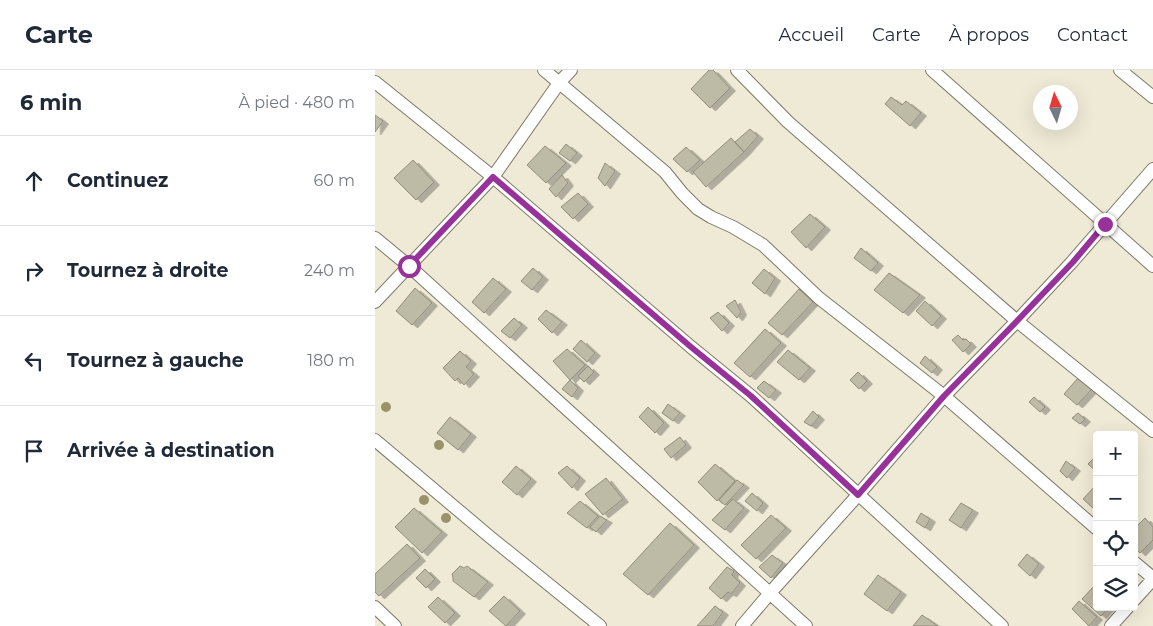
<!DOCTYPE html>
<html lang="fr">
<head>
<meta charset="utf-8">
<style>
	:root { --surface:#fff; --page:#f6f6f7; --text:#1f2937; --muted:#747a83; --line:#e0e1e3 }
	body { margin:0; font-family:Montserrat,sans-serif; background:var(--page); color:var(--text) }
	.controls { position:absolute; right:15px; bottom:15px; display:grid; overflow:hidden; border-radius:5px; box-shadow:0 5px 20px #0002 }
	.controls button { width:45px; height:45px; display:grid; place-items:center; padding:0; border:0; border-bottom:1px solid var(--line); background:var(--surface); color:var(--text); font:25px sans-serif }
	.compass { position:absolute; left:658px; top:15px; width:45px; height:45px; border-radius:50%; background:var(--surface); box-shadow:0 5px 20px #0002; rotate:355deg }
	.stop { position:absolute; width:15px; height:15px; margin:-11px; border:4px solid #963299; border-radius:50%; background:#fff }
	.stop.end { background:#963299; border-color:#fff; box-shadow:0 1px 5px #0008 }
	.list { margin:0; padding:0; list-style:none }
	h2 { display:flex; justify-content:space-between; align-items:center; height:65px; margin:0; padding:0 20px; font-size:21px }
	h2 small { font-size:16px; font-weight:400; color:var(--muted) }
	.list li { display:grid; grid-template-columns:32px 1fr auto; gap:15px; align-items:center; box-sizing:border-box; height:90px; padding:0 20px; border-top:1px solid var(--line) }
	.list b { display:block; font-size:19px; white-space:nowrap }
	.list em { font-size:16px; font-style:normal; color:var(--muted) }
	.icon { flex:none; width:28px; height:28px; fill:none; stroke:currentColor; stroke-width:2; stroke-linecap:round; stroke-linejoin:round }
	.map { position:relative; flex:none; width:778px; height:556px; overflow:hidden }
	header { display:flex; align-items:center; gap:30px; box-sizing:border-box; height:70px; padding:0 25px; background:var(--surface); border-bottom:1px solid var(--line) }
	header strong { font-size:24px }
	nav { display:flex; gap:28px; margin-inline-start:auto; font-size:18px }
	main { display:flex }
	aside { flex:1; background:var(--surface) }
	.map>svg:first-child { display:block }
	.building { fill:#bdbaa6; stroke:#918d7b; filter:url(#shadow) }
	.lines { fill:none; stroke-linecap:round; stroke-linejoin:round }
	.street-casing { stroke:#7c7967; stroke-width:14 }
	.street { stroke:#fff; stroke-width:12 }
	.tree { fill:#9a936a }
	.route { stroke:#963299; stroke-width:6 }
</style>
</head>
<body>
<header>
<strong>Carte</strong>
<nav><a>Accueil</a><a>Carte</a><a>À propos</a><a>Contact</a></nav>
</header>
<main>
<aside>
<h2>6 min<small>À pied · 480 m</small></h2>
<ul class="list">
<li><svg class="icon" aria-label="ahead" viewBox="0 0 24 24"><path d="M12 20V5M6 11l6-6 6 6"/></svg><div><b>Continuez</b></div><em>60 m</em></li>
<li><svg class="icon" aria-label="right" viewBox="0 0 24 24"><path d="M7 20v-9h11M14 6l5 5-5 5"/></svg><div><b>Tournez à droite</b></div><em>240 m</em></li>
<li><svg class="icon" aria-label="left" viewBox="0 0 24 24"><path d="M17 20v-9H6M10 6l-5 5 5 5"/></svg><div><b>Tournez à gauche</b></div><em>180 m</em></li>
<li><svg class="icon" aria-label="arrive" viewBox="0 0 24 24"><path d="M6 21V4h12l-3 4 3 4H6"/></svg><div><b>Arrivée à destination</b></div></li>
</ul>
</aside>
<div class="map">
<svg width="778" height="556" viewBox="0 0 778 556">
	<defs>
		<filter id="shadow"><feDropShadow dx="5.5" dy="3" stdDeviation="0" flood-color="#0004"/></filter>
	</defs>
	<rect width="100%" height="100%" fill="#eeead6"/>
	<!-- building -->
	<path class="building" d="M334 0H338L355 18 335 38 316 19Z
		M516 27 527 35 531 31 546 43 535 56 510 34Z
		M0 45 8 51 0 62Z
		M375 59 383 66 369 82 360 72Z
		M356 68 369 82 331 117 318 102Z
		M191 74 202 83 195 91 184 83Z
		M170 76 191 93 171 113 152 95Z
		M311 77 325 90 312 102 298 89Z
		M38 90 59 112 41 130 19 108Z
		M230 93 240 101 230 116 223 108Z
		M187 105 193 113 181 127 174 119Z
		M203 123 213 134 198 149 186 137Z
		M435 144 450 157 431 178 416 162Z
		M486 178 503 193 496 201 479 188Z
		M158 198 168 207 157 220 146 211Z
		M389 199 400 208 390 224 377 213Z
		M514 203 545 225 528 243 499 220Z
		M118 208 131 219 109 243 97 232Z
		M40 218 57 233 37 255 21 241Z
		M424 219 438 232 407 265 393 253Z
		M360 230 366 242 362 248 351 236Z
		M550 231 566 246 557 256 541 241Z
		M171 240 187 252 177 263 163 249Z
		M343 242 354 253 347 261 335 248Z
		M139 248 147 255 135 268 126 261Z
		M390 259 406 273 375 307 359 293Z
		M583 265 588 270 591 269 596 274 588 282 577 270Z
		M206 270 220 283 212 292 198 279Z
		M192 279 210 295 195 310 178 291Z
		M413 280 435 298 424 310 402 292Z
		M85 281 96 291 91 297 99 304 89 315 83 308 80 311 68 298Z
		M550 286 562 297 557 303 545 293Z
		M213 296 219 302 209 312 203 306Z
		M483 302 492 311 484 319 475 310Z
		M703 308 717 319 702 335 689 324Z
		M195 310 203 318 197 327 187 319Z
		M389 311 401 320 394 328 382 318Z
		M659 327 670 337 665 342 654 332Z
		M293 334 305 343 298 351 287 343Z
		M273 337 289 353 280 363 264 347Z
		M438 341 444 347 436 356 429 352Z
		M703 343 710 349 705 354 697 348Z
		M75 347 96 364 83 380 62 363Z
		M305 367 311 375 296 388 289 379Z
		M722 385V402L713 394Z
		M691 391 700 398 692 408 685 401Z
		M340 394 360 411 342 431 323 412Z
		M141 396 156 409 142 425 127 412Z
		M192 396 205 408 197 418 183 403Z
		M231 408 248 429 228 445 210 424Z
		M362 410 369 415 350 435 344 430Z
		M722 414V436L719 439 708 429Z
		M377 423 388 433 382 441 370 431Z
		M358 429 369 438 350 460 337 450Z
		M205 431 223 446 212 458 192 443Z
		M586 433 598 440 586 458 574 450Z
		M39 438 67 462 47 483 20 457Z
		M546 443 555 449 550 458 541 452Z
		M396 445 411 458 381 489 366 475Z
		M225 446 232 450 221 462 215 457Z
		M770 448 778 457V470L765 483 759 477V459Z
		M295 453 319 475 273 525 248 504Z
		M32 474 45 488 4 526 0 522V504Z
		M652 484 664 494 655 506 643 495Z
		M397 485 408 493 396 508 384 497Z
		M85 496 89 498 92 496 113 512 99 527 78 511V508L77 504Z
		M352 497 359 501 357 505 365 513 356 524 353 522 346 529 334 518Z
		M50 499 60 509 51 518 41 508Z
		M503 505 526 522 512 541 489 524Z
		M722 513V537H734L726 546 707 529Z
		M129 526 145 541 131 556 114 541Z
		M63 527 80 543 70 553 53 537Z
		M704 531 722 547 714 556 697 539Z
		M340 536 348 542 338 556H322Z
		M547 545 563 556H538Z"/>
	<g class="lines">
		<defs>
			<path id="street" d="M169 0 290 102 307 123 323 139 336 147 358 157 388 175 444 228 569 326 722 459
				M362 0 413 52 642 251 778 361
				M557 0 778 196
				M745 0 778 27
				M0 12 118 107 316 277 376 326 627 556
				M0 168 34 196 431 556
				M0 232 118 107 184 13 196 0
				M0 370 115 467 225 556
				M759 492 778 508
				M759 530 778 509
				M0 537 20 556
				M367 556 395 523 483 425 569 326 642 251 697 192 778 99
				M736 556 753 537"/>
		</defs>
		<!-- street casing -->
		<use href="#street" class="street-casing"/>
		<!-- street -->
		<use href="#street" class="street"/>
	</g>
	<!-- trees -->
	<g class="tree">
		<circle cx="11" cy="337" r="5"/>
		<circle cx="64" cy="375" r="5"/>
		<circle cx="49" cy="430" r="5"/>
		<circle cx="71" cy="448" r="5"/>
	</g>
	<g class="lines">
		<!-- route -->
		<path class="route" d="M34 196 118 107 316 277 376 326 483 425 569 326 642 251 698 192 730 154"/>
	</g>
</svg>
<div class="controls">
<button>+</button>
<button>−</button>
<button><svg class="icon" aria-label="locate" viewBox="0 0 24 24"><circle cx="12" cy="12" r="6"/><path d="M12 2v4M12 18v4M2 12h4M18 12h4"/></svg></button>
<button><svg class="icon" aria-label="layers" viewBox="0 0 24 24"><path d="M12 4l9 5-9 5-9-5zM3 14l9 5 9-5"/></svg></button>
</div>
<svg class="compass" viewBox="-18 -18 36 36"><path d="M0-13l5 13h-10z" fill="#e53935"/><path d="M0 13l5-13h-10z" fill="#747a83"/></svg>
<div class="stop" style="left:34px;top:196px"></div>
<div class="stop end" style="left:730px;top:154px"></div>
</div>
</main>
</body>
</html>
